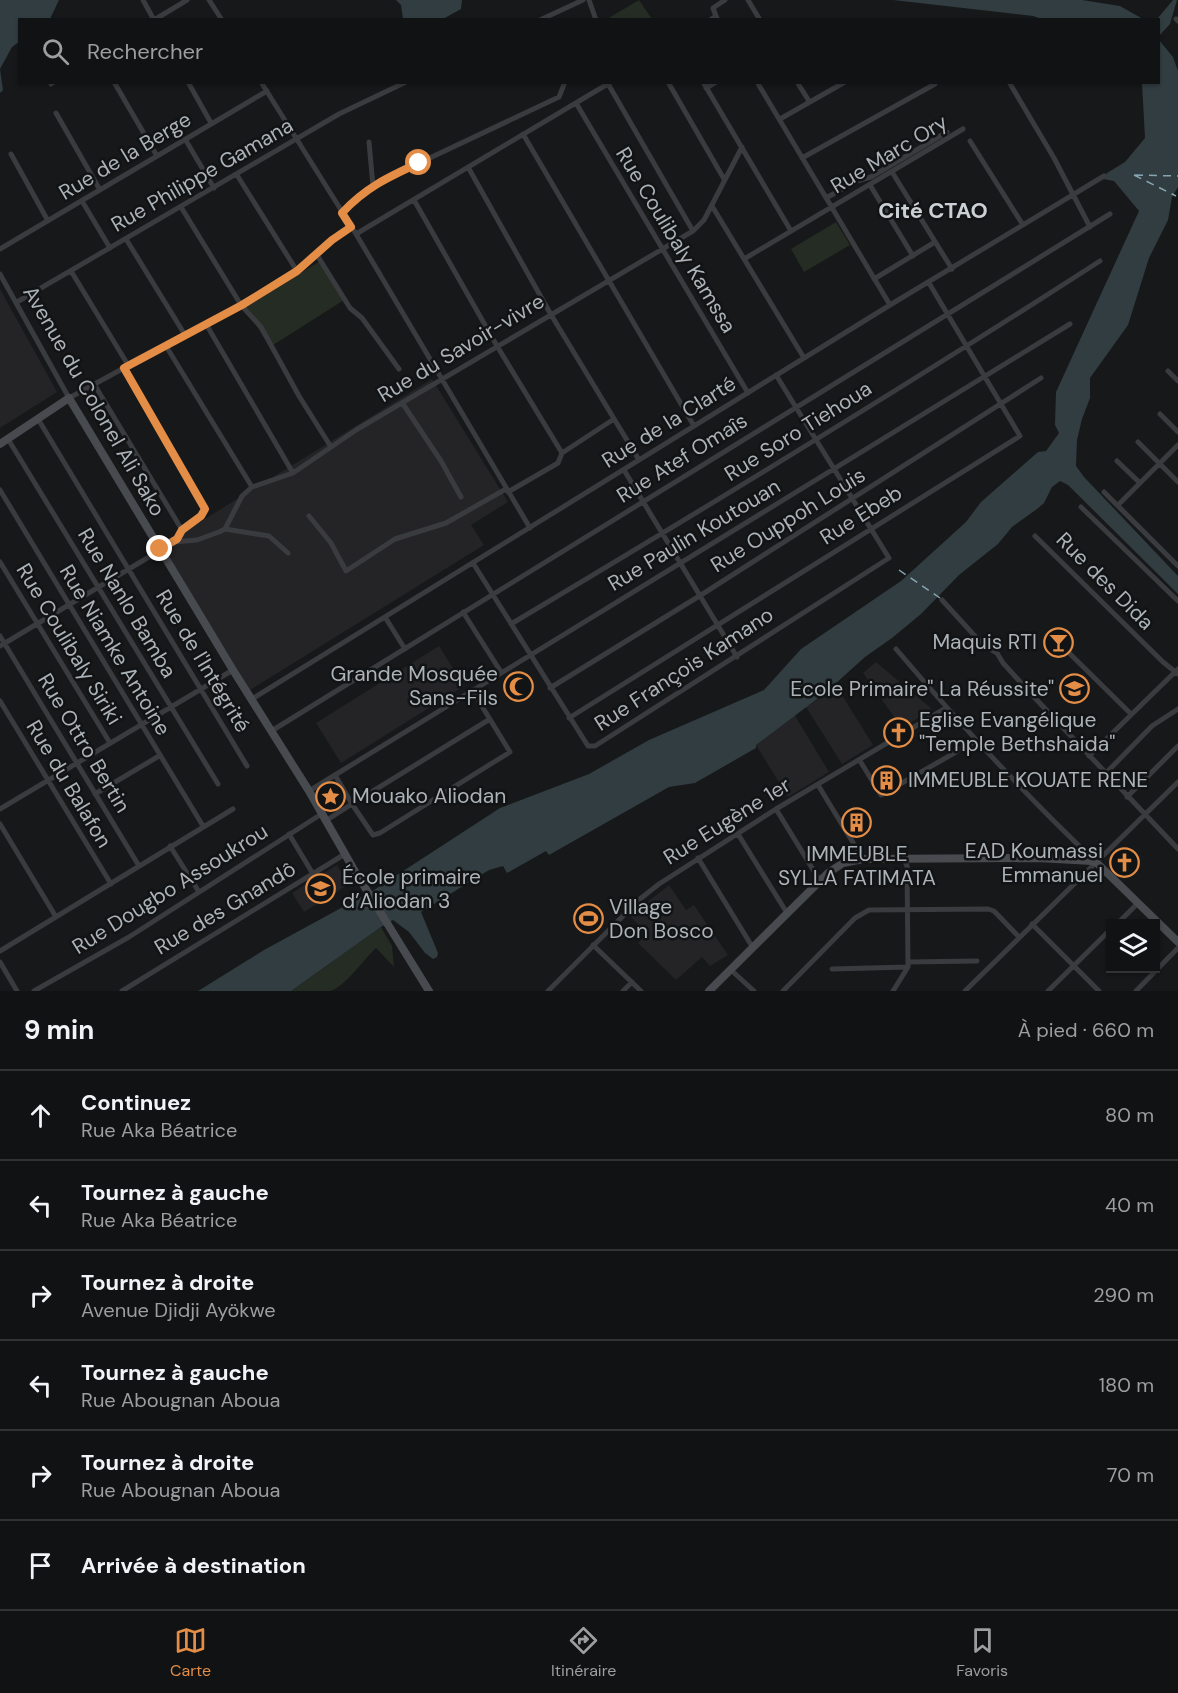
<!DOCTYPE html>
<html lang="fr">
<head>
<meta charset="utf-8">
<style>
	:root { --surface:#111213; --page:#1e2021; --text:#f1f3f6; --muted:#9c9ea0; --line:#303233; --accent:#e38d46 }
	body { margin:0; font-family:"DM Sans",sans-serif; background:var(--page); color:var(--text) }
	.controls { position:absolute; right:18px; bottom:18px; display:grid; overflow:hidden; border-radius:0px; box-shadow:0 2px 4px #0004 }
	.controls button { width:54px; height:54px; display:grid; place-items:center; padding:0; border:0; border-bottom:2px solid var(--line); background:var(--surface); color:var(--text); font:30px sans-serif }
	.stop { position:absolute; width:18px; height:18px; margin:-14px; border:4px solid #e38d46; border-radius:50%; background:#fff }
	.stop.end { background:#e38d46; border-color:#fff; box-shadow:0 2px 6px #0008 }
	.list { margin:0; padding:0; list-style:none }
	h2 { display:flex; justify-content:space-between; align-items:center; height:78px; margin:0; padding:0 24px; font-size:26px }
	h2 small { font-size:20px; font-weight:400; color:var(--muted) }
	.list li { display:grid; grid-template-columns:39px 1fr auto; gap:18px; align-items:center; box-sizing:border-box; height:90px; padding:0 24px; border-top:2px solid var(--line) }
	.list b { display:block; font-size:22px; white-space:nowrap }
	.list p { margin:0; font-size:20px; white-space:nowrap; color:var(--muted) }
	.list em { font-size:20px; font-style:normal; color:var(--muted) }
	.icon { flex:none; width:33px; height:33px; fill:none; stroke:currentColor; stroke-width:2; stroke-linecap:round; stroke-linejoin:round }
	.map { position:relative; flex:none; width:1178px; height:991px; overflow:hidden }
	.search { position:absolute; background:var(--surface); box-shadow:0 2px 4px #0004; left:18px; right:18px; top:18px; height:66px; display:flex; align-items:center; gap:15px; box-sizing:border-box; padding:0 21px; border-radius:0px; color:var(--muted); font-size:22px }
	.sheet { height:618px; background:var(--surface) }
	nav { display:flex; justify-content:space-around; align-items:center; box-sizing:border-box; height:84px; border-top:2px solid var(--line); background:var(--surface); font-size:16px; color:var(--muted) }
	nav a { display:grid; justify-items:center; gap:3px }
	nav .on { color:var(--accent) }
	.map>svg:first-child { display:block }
	.built { fill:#242426 }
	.green { fill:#242c24 }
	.water { fill:#313d41 }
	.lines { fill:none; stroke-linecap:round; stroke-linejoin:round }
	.ferry { stroke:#85a5b0; stroke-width:1.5; stroke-dasharray:8 6; stroke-linecap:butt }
	.street { stroke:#393b3e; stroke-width:5 }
	.secondary { stroke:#474a4e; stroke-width:8 }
	.route { stroke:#e38d46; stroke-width:8 }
	.labels { text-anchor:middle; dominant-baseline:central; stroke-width:5; stroke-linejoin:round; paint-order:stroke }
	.street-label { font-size:21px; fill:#abb2b8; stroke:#121314 }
	.poi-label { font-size:21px; fill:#abb2b8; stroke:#121314; text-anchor:start }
	.neighbourhood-label { font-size:22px; font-weight:bold; fill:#cbd0d4; stroke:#121314 }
</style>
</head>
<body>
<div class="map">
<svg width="1178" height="991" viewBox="0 0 1178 991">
	<rect width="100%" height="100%" fill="#171819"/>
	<!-- built -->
	<path class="built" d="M0 289 57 392 0 428Z
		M432 379 508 502 471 525 484 545 250 690 161 546Z
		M439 646 464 686 341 763 316 723Z
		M876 662 932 709 902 728 863 673Z
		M837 687 873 745 842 764 806 707Z
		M794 714 829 772 788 797 756 745Z
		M337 865 349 884 304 912 292 893Z
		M669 885 686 910 694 905 728 955 710 966 702 957 676 980 638 943 647 933 630 916Z"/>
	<!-- green -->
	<path class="green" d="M639 0 652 19H607Z
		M836 222 850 245 804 272 791 249Z
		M320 261 344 300 270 347 245 308Z
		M333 784 344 801 329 810 318 793Z
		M381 927 392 946 394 967 376 948C364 959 344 988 330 991 318 991 303 991 291 991Z"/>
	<!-- water -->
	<path class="water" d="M0 0H59L50 19 20 20 19 42 12 47 0 69 3 90 0 93Z
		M396 0H462L461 9 443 19H403L401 5Z
		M893 0H1082L1120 6 1143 19H1042L1033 16Z
		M1173 0H1177L1170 24 1159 36 1157 19Z
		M1159 40 1173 57 1178 71V187L1172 197 1168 220 1149 258 1128 325 1090 378V398L1082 419 1077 440 1076 466 1084 477 1178 576V594L1068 485 1060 481 1052 487 1044 503 1037 509 1012 527 998 544 959 575 921 614 892 638 865 657 825 693 756 745V748L695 783 669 787 549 855 546 851 507 873 503 866 489 870 421 912 438 953 437 957 433 959 425 953 409 932 393 920 381 927 291 991H198L264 950 374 890 500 808 589 774 649 740 764 690 801 649 901 581 966 522 981 502 1038 452 1046 451 1059 433 1055 425 1056 392 1139 211 1114 181 1103 179 1107 173 1125 162 1145 138 1142 83 1158 82Z"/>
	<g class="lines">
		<!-- ferry -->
		<path class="ferry" d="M1134 175 1176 196
			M1135 175 1178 176
			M899 570 940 598"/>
		<!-- street -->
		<path class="street" d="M143 0 154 20
			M209 0 222 20
			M589 0 596 20
			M748 0 760 20
			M716 16 713 8 725 0
			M1176 19 1178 21
			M154 20 187 0
			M540 20 583 0
			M710 20 716 16 718 20
			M114 82 157 156
			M188 82 211 123
			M261 82 356 234 530 528
			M607 82 693 231
			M668 82 724 179
			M703 82 791 231
			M757 82 890 305
			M797 82 809 101
			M1009 82 1054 158 1090 227
			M51 84 54 82
			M706 88 716 82
			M576 103 748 393
			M56 113 100 190
			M780 119 845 82
			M523 134 694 426
			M185 139 214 188
			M970 141 1023 225
			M369 142 373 186
			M11 154 48 221
			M802 158 935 84
			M468 167 550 313 639 460
			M892 172 952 269
			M237 175 297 271
			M870 185 913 256
			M826 198 857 181 871 177 947 132
			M414 200 497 346 562 453
			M82 201 110 248
			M712 206 804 358
			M181 207 241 305 261 327 299 396 331 447
			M342 213 366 190 381 181 559 97 565 82
			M356 234 611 82
			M126 239 185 335
			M0 249 267 91
			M317 255 350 308 362 318 399 369
			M744 259 963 129
			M71 271 128 365
			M0 274 69 398 254 297 306 265 322 248 351 227
			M874 279 935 242
			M17 302 339 114 406 82
			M206 324 293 473
			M166 346 252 487
			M1168 371 1178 381
			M94 384 182 530
			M403 404 441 461 461 497
			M1160 414 1178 432
			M38 419 247 766
			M8 439 218 784
			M1138 442 1178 482
			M1117 461 1140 483
			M624 470 737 657
			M0 490 203 826
			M508 492 558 463 562 453 614 419
			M1104 492 1178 566
			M1118 505 1178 445
			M1081 507 1178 601
			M309 516 331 543 346 571 395 539 446 523 506 489
			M225 529 269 536 288 553
			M1035 536 1163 662 1178 674
			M174 542 197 540 219 532 225 529 242 496 252 487 293 473 356 430 693 231 704 220 742 147
			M0 562 110 743
			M473 563 588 746H595L889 558 776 375
			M942 600 973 634 987 647 997 653 1003 663 1034 697 1178 849
			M463 612 501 672
			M385 617 405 649
			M511 624C709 506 906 386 1100 261
			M0 636 139 866
			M1057 641 1131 714
			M0 646 174 542 186 527 204 513 203 504 124 368
			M896 649C959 723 1025 795 1096 862
			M550 688 701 595 1041 378
			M472 690 510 752 380 833 373 835 352 804 490 719
			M252 699 890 305 1104 176
			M0 701 111 884
			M569 718 1020 436 929 283
			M273 730 1110 214
			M1089 756 1178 669
			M860 761 881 795 977 740
			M1105 774 1152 726 1178 709
			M335 775 1070 324
			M818 785 863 859
			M309 791 335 775 352 804 327 820
			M95 794 159 756
			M1127 797 1178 746
			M0 809 233 670
			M776 809 820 881
			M0 824 56 917
			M289 834 313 874
			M738 834 787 913
			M170 846 199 892
			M698 858 753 948
			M1032 924 1099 991
			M1117 924 1138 903
			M593 945 641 991
			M0 951 233 809
			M0 962 17 991
			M908 962 977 961
			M832 969 908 967
			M731 970 754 991
			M34 991 129 937 323 813
			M122 991 345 854
			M548 991 640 899 659 884 776 809 946 708
			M623 991 632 982
			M783 991 855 918 869 910 988 909 994 911 1019 937
			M893 991 908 967 907 866 904 859
			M965 991 1178 782
			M1048 991 1110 930
			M1136 991 1178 948"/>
		<!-- secondary -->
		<path class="secondary" d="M0 444 69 398 233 670 309 791 353 868 429 991
			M709 991 828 873 843 863 863 859 1038 858 1092 861 1097 863 1178 942"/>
	</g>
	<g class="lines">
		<!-- route -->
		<path class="route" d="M160 549 177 539 182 530 201 516 205 509 124 368 242 305 297 271 332 240 351 227 342 213C365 188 388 177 419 163"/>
	</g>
	<!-- icons -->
	<defs>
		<symbol id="bar-ring" viewBox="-11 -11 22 22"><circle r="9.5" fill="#121314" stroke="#e38d46" stroke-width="1.5"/><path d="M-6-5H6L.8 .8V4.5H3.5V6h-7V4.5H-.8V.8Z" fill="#e38d46"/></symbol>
		<symbol id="mosque-ring" viewBox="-11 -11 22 22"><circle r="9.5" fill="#121314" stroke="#e38d46" stroke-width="1.5"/><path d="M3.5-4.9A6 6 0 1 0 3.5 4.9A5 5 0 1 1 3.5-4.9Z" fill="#e38d46"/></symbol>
		<symbol id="school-ring" viewBox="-11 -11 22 22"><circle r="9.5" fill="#121314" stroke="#e38d46" stroke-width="1.5"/><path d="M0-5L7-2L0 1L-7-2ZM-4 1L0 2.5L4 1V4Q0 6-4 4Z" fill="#e38d46"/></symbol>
		<symbol id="church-ring" viewBox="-11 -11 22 22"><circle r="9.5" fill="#121314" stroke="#e38d46" stroke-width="1.5"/><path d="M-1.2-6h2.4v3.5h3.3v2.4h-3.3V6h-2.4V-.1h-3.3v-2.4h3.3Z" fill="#e38d46"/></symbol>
		<symbol id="building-ring" viewBox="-11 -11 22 22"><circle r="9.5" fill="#121314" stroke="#e38d46" stroke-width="1.5"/><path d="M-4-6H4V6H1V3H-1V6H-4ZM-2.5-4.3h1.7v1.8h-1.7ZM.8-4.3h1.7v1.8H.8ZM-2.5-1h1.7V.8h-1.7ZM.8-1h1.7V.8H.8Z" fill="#e38d46"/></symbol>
		<symbol id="sight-ring" viewBox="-11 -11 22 22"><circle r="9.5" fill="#121314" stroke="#e38d46" stroke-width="1.5"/><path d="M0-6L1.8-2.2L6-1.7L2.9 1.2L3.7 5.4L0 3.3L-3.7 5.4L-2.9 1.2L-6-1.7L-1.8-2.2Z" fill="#e38d46"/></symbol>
		<symbol id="stadium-ring" viewBox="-11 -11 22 22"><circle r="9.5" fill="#121314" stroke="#e38d46" stroke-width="1.5"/><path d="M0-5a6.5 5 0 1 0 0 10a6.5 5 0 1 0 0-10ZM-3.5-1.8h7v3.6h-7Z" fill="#e38d46"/></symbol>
	</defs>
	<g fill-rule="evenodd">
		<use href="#bar-ring" x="1042" y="626" width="33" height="33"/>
		<use href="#mosque-ring" x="502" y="670" width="33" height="33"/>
		<use href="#school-ring" x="1058" y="672" width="33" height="33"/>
		<use href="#church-ring" x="882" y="716" width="33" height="33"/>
		<use href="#building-ring" x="870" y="764" width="33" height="33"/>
		<use href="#sight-ring" x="314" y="780" width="33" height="33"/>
		<use href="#building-ring" x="840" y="806" width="33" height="33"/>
		<use href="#church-ring" x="1108" y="846" width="33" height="33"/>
		<use href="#school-ring" x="304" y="872" width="33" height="33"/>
		<use href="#stadium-ring" x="572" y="902" width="33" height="33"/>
	</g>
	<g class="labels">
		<!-- street labels -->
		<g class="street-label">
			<text transform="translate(889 154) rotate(-31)">Rue Marc Ory</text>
			<text transform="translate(125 156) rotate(-31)">Rue de la Berge</text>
			<text transform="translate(202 175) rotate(-30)">Rue Philippe Gamana</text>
			<text transform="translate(676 240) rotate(59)">Rue Coulibaly Kamssa</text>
			<text transform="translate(461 348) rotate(-31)">Rue du Savoir-vivre</text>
			<text transform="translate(94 401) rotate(60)">Avenue du Colonel Ali Sako</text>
			<text transform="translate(669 422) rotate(-32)">Rue de la Clarté</text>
			<text transform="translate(798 431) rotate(-32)">Rue Soro Tiehoua</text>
			<text transform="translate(682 458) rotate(-32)">Rue Atef Omaîs</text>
			<text transform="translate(861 515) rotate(-32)">Rue Ebeb</text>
			<text transform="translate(788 520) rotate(-32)">Rue Ouppoh Louis</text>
			<text transform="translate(694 535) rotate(-31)">Rue Paulin Koutouan</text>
			<text transform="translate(1105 581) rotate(45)">Rue des Dida</text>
			<text transform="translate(127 603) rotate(59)">Rue Nanlo Bamba</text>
			<text transform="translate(69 644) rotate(59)">Rue Coulibaly Siriki</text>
			<text transform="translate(115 650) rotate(59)">Rue Niamke Antoine</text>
			<text transform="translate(203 661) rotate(59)">Rue de l'Intégrité</text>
			<text transform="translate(684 669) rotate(-33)">Rue François Kamano</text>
			<text transform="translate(84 743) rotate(59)">Rue Ottro Bertin</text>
			<text transform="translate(69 784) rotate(59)">Rue du Balafon</text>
			<text transform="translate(727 821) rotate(-32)">Rue Eugène 1er</text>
			<text transform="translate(170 889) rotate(-32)">Rue Dougbo Assoukrou</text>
			<text transform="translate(225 908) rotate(-31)">Rue des Gnandô</text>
		</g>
		<!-- poi labels -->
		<g class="poi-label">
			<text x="1037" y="642" text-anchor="end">Maquis RTI</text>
			<text x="498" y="674" text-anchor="end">Grande Mosquée<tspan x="498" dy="24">Sans-Fils</tspan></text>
			<text x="1054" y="689" text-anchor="end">Ecole Primaire" La Réussite"</text>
			<text x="919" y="720">Eglise Evangélique<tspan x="919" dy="24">"Temple Bethshaida"</tspan></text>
			<text x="908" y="780">IMMEUBLE KOUATE RENE</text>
			<text x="352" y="796">Mouako Aliodan</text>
			<text x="1103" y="851" text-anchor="end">EAD Koumassi<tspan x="1103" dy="24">Emmanuel</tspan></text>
			<text x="857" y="854" text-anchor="middle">IMMEUBLE<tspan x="857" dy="24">SYLLA FATIMATA</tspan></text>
			<text x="342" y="877">École primaire<tspan x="342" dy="24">d’Aliodan 3</tspan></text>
			<text x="609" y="907">Village<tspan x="609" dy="24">Don Bosco</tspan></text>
		</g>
		<!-- neighbourhood labels -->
		<g class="neighbourhood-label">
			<text x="933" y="210">Cité CTAO</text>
		</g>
	</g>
</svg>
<div class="controls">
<button><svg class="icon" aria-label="layers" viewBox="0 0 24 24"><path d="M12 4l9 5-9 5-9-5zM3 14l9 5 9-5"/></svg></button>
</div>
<div class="stop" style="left:419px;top:163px"></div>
<div class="stop end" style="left:160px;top:549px"></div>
<div class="search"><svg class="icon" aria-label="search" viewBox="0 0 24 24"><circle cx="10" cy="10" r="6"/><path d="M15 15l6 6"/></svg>Rechercher</div>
</div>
<section class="sheet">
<h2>9 min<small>À pied · 660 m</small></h2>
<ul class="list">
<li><svg class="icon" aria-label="ahead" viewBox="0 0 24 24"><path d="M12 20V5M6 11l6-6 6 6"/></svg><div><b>Continuez</b><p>Rue Aka Béatrice</p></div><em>80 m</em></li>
<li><svg class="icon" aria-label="left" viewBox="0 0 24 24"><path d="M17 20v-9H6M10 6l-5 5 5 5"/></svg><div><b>Tournez à gauche</b><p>Rue Aka Béatrice</p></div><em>40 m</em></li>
<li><svg class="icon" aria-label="right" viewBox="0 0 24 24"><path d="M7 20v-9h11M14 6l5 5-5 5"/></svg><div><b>Tournez à droite</b><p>Avenue Djidji Ayökwe</p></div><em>290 m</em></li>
<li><svg class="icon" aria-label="left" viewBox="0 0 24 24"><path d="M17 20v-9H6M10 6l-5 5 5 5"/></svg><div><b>Tournez à gauche</b><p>Rue Abougnan Aboua</p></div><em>180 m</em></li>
<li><svg class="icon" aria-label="right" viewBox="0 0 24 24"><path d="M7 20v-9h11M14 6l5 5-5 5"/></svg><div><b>Tournez à droite</b><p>Rue Abougnan Aboua</p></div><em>70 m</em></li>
<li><svg class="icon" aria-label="arrive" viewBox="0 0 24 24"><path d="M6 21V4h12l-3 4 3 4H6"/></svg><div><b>Arrivée à destination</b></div></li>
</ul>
</section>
<nav>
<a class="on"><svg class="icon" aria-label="map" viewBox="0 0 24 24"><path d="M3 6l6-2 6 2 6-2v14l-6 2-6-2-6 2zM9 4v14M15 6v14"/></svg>Carte</a>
<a><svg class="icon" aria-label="directions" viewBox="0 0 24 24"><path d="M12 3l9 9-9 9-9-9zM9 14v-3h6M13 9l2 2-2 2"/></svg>Itinéraire</a>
<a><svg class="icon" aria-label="saved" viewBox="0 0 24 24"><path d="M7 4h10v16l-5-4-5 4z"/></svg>Favoris</a>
</nav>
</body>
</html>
